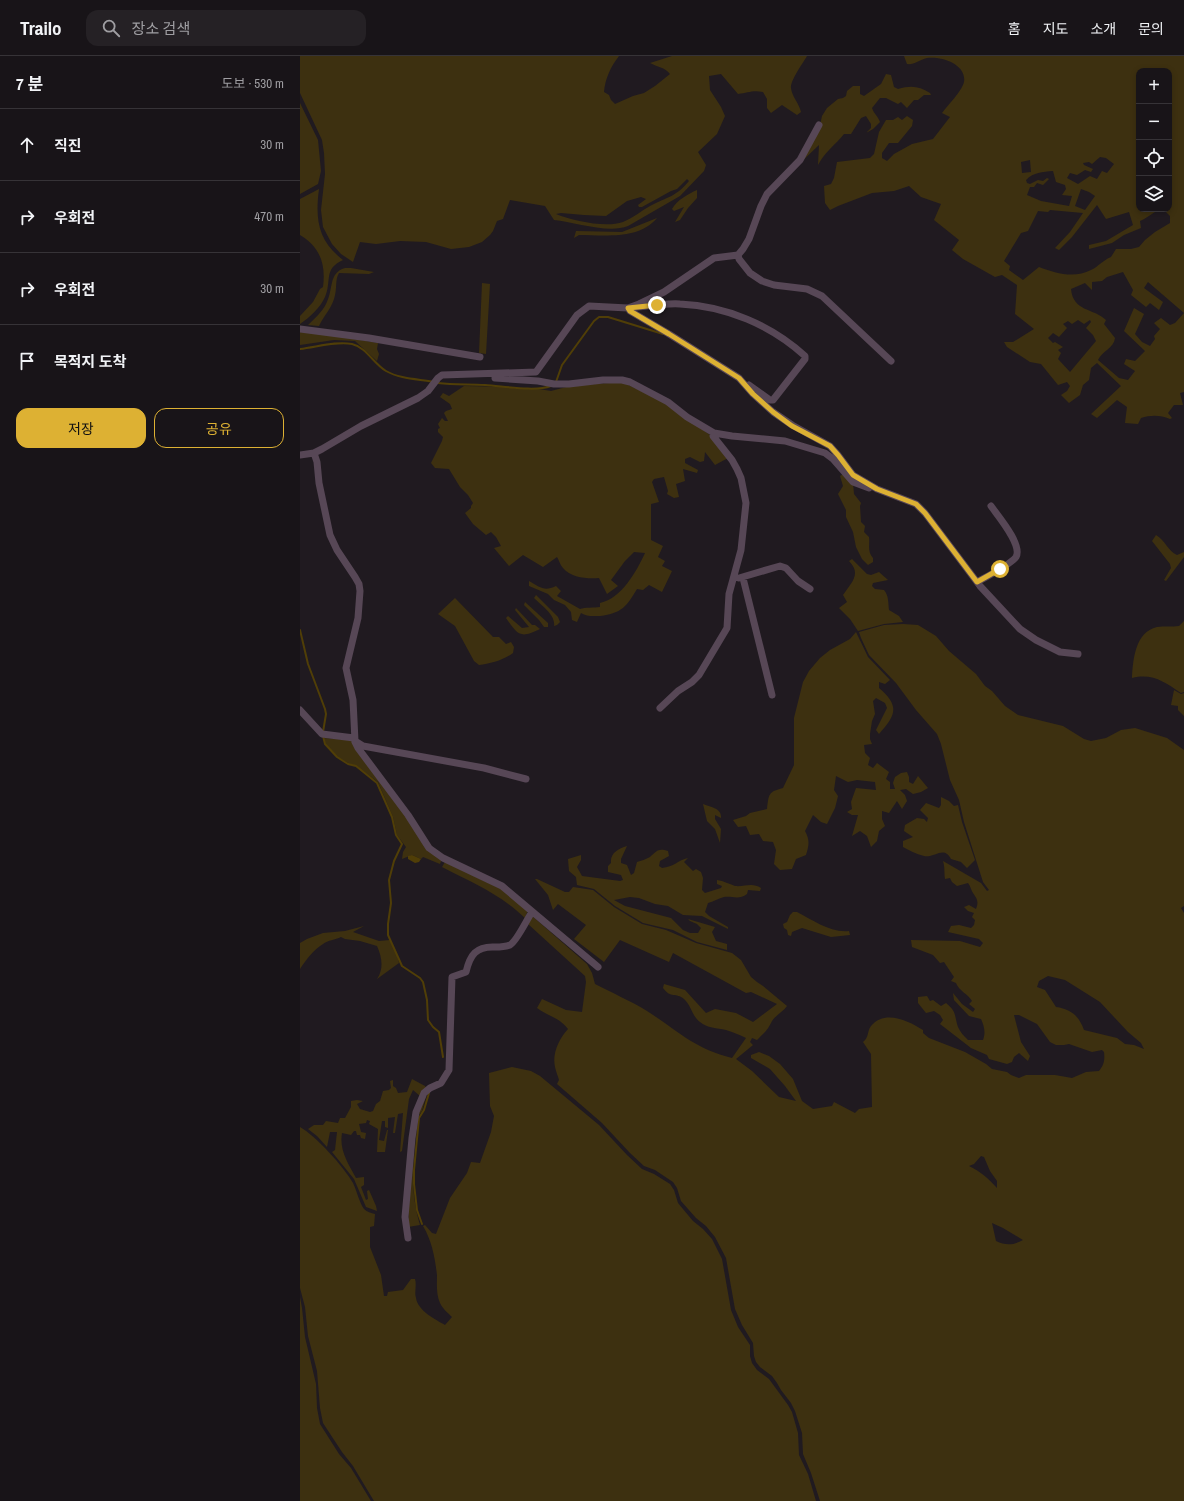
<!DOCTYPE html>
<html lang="ko">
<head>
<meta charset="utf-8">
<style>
	:root { --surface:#181418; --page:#252125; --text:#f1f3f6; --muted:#9f9ea2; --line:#363337; --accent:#ddb133 }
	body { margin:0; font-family:"Archivo Narrow","Noto Sans KR",sans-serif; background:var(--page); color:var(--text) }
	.controls { position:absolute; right:12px; top:12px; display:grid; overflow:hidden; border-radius:8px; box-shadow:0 2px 6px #0003 }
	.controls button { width:36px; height:36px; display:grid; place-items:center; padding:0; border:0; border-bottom:1px solid var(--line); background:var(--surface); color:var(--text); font:20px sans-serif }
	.stop { position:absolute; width:12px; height:12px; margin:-9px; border:3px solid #ddb133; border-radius:50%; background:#fff }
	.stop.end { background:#ddb133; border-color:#fff; box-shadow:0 1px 4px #0008 }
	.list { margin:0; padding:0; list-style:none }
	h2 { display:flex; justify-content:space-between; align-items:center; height:52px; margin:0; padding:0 16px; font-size:17px }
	h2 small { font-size:13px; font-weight:400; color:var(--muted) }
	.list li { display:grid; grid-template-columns:26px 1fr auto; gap:12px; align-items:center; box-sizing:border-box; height:72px; padding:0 16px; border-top:1px solid var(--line) }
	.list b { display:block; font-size:15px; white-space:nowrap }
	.list em { font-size:13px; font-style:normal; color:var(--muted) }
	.actions { display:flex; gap:8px; padding:12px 16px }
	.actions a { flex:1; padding:9px 0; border:1px solid var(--accent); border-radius:12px; text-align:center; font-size:14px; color:var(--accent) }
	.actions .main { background:var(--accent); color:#111 }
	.icon { flex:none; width:22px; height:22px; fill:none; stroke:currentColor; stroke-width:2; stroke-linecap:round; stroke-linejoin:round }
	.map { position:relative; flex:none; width:884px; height:1445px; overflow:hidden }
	header { display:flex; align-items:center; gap:24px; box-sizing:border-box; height:56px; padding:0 20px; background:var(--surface); border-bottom:1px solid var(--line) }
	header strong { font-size:19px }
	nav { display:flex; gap:22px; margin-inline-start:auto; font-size:14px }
	.search { width:280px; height:36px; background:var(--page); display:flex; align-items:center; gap:10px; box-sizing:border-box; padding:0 14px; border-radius:12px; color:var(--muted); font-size:15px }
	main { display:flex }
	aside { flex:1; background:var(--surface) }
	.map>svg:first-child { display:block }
	.green { fill:#3d3010; fill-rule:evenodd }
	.water { fill:#503e07 }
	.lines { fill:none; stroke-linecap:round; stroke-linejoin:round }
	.stream { stroke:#503e07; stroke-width:2 }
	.minor { stroke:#574756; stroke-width:7 }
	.route { stroke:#ddb133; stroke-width:5 }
</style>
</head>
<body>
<header>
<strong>Trailo</strong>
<div class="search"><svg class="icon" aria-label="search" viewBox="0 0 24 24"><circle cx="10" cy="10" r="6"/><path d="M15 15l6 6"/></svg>장소 검색</div>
<nav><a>홈</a><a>지도</a><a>소개</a><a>문의</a></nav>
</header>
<main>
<aside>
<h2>7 분<small>도보 · 530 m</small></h2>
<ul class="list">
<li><svg class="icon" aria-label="ahead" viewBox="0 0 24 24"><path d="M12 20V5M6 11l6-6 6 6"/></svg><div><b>직진</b></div><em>30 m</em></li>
<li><svg class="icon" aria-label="right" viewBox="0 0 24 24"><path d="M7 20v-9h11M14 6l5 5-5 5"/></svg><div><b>우회전</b></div><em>470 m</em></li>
<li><svg class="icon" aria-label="right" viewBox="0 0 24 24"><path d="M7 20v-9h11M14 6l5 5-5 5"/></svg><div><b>우회전</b></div><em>30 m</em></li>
<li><svg class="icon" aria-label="arrive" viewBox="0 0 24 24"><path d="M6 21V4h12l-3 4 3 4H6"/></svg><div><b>목적지 도착</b></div></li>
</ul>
<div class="actions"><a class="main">저장</a><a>공유</a></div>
</aside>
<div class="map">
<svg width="884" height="1445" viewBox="0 0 884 1445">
	<rect width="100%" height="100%" fill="#201a20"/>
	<!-- green -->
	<path class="green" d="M0 0H319C311 10 305 23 304 36L309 39 311 44 315 48 333 40 344 37 355 30 370 18C365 11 357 11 350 7L372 0H507C503 7 490 25 491 32 492 41 499 47 501 56L497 59 482 49 471 57 467 52V43L463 36C452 34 448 37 438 38L421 18 409 20 410 34 421 51 425 60 417 78 398 96 406 109 404 115 380 140 328 170C308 178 275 166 254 164L245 150 210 144 203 163 197 165 193 175 190 179 182 186 169 191 151 193 126 186 100 185 76 188 60 186 53 206 41 198 32 188 23 171 21 154 25 118 24 97 22 84 0 37ZM387 123 389 125C376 141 367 141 350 150 341 155 333 162 323 166 306 172 273 165 256 158L261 157 284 159 306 160 327 145 341 141 346 143 338 149 339 151H342L371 135 377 133Z
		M604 0H884V336L880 337 883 349H874L868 357 872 362 870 363C860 359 851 359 841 362L838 368 825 367 827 351 817 344 797 362 791 358 821 330 797 307 791 312 789 324 783 329 780 339 769 347 761 339 767 335 770 330 767 326 758 329 741 308 730 306 707 291 704 286H713L734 273 715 258 717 229 702 219 695 221 663 203 652 194 659 184 634 164 641 148 621 141 609 130 594 135 572 137 538 150 530 154 525 147 524 130 531 128 534 122 537 106 570 102 574 98 579 76 586 64H593L598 61 602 64 607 60 613 64 612 70 598 87H589L582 97V102L587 105 594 98 612 88 633 83 650 61 642 57C648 49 662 35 664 26 667 8 641 0 627 2 619 4 614 9 607 8ZM839 15H869V153H839ZM800 101 806 102 814 108 807 117 802 115 797 123 790 120 778 128 767 122 770 117 777 119 785 114 791 116 793 113 784 109 783 107 789 106 792 108ZM730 104 731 116 722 117 721 106ZM753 115 756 126 765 129 766 133 762 139 772 140 769 150 741 145 727 139 730 131H734L737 127 743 129 749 123 747 122 743 125 738 124 730 128 727 127 726 124C734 116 742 116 753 115ZM781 133 789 136 795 140 785 154 775 150ZM797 149 806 163 829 156 833 169 806 185 789 189V193L812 187 824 179 841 172 840 165C849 161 854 155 863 153L870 160V167L855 176 845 184 839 191 831 193H816L811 201C803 204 798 211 791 214 774 223 755 217 739 211L723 224 709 214 710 210 704 205 721 177 728 175 738 155 748 156 750 154 783 157 770 176 755 192 759 194 772 181ZM823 216 833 234 831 239 846 251 850 247 859 254 863 246 844 232 848 226 884 257 875 267 870 269 861 262 854 267 860 273 854 280 855 283 850 290 842 286 835 278 844 258 834 252 824 275 845 295 835 305 826 303 824 308 835 315 828 324 819 322 798 304C802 295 814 292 815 282L804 268 806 264C794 252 773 256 771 233L785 227 792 234V226L802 225 807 221ZM778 264 784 268 790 264 791 266 786 272 793 279 796 285 770 316 758 303 761 297 758 294 763 291 755 286 753 287 748 282 753 277 759 281 767 272 763 268 768 265 772 268Z
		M586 18 591 19 594 31 598 33C611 29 619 30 630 37L631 39H624L618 44H614L607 52 601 46 598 48 586 42H580L572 52C574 58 578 60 580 66L573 73 566 77 571 72V68L566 60 561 62 551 78H544C536 88 524 97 518 109L519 89 497 110 520 69 522 60 527 52 538 43 543 42 546 40 547 35 553 30H560V38L564 40 581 28Z
		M0 47 18 84 21 115 18 128 0 138Z
		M19 133C15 163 18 185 43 204 23 213 32 225 25 241 20 252 10 261 0 268V260L13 246 20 233 23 231C26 208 20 191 0 179V143Z
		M397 134V142L388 152 380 164 375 166 384 151 374 155 372 153C377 144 388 138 397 134Z
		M357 162C339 184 304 179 279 179L274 182 276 175 322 176Z
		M45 212H51L74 216 69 218 39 217C35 223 37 232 35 239 33 251 24 259 19 270L8 269C15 262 22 256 26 248 34 233 28 217 45 212Z
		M182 227 190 228 186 298 179 297Z
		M0 276 25 278 78 287 77 293 79 298 77 305 55 285 34 284 0 289Z
		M322 326 367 347 410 379 428 402 415 409 405 396 404 405 400 406 390 401 385 403V407L398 414 397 417 383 413 385 425 376 428 379 441 374 442 367 438 368 435 364 421 354 423 352 426 359 446 351 448V484L363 490 358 501 365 505 362 510 372 515 362 536 349 529 343 534 337 533C326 551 322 557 300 560 293 560 287 561 281 557L277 566 272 564 271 556 265 549 254 544 248 538 229 530V525C240 531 244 536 256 530L261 535 257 540 280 553C285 551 294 552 300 551V547C322 542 336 516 345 497L334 496 325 505 311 524 318 530 307 538 299 522C288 523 271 522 263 512 260 509 259 504 257 501L243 511 223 499 209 510 194 492 201 490 196 481 191 476 186 479 173 468 165 457 171 452V450L173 447 168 439 160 431 149 413 135 412 131 407 142 385 143 381 138 376V373L140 372 138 368 142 362 145 365H148L144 357 146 355 152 353 150 348 140 341 143 337 149 340 164 330 207 331 218 333H239L251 335 270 330Z
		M543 418 553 427 554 438 561 447 560 450 561 466 565 470 564 476 569 481C570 489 567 495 573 502V506L568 509 562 503 556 491 553 476 546 461V454L538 438 543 430 540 420Z
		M856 479C865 484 868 495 877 499L884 496V501L866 525 864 524 871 512 870 508 852 485Z
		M552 503 567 518 571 519 579 516 588 524 573 527 572 530 575 533 584 534C589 540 588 547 589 554L599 560 603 566 584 568 558 575 550 563 539 552 547 546 543 539C551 527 562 518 549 505Z
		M236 539 258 561 260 566 257 569 254 570C256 559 241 549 234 542Z
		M155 542 193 581H199L206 588 211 586 214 591 213 597C204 604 190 608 179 609L174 605 155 570 138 558Z
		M225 546 248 567V571H244L239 564 224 549Z
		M216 552 232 569H235L240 573C220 583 218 579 206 562L208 560 222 572 229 571 215 554Z
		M884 565V636L881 637C864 626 853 617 832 622 833 604 835 576 857 571 864 570 872 571 879 570Z
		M603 568 618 569 636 580 649 595 676 618 685 630 692 635 705 650 718 659 763 670 784 683 791 685 806 682 821 674 835 672 867 682 884 694V850L881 852 884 857V1445H520L511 1417 503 1398 502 1377 495 1355 491 1347 481 1334 477 1327 472 1320 460 1311 456 1306 454 1300 453 1287 442 1269 435 1253 426 1202 415 1181 406 1170 396 1162 381 1145 377 1132 373 1126 355 1114 344 1110 330 1097 302 1067 257 1028 259 1024C258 1020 256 1016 255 1011 252 997 259 983 268 973 260 962 248 960 237 952L242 943 266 954 282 956 286 926 285 920 228 868 231 859 287 908 292 917 295 928C312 937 331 945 347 955 378 975 395 993 432 1002L446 982C440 979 433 976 426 974 417 972 407 972 400 966 392 960 391 949 384 943 376 936 371 943 363 932L364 928 385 934 406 957 415 953 436 957 453 966 477 948 451 936 446 937 373 897 369 906 320 884 304 906 274 883 286 869 258 848 253 854 248 839 235 823H237L265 836H269L273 831 293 834 314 851 342 868 366 874 396 887 432 897 441 904 451 921 457 926 463 930 487 950C483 956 474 960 471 967 467 975 464 977 457 984L452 982 450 986 453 989 436 1003 452 1015 479 1041 496 1045 485 1030 470 1013 451 1002V999L459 996 469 1000 480 1008 493 1023 502 1045 513 1053 532 1050 534 1046 555 1057 559 1053 572 1051 571 998 563 986C569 982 567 975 571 970 585 953 609 965 623 974V977L629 982 665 996 686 1008 692 1013 707 1016 711 1019 719 1022 726 1019H755L772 1022 786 1016 799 1015C804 1009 805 1004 804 996L802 994 792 996 769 988 764 989H756L750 986 737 968 719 959H714L721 986 730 1000 728 1005 719 997 714 1001 712 1006 707 1008 689 1003 687 999 671 992 640 968 643 964 640 959 634 955 626 957 618 947V941L627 940 630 945 633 944 641 950 646 947C657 956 654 959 658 971 660 976 664 980 668 984H683C686 976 684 970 681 963L669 960 654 944 653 937 662 948 673 956 675 953 669 948 672 945C668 938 659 935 656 927L651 925 654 921 644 906 640 907 633 899 612 891 611 884 660 885 680 891 683 887 679 883 648 876 651 870 659 869 671 872 674 869 675 864 672 861 674 857 668 855 664 851 669 849 676 853C679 845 677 843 673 837 671 834 671 831 668 827L657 830 652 826 650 822 645 823C644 816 645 811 643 805L681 827 687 835 689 834 683 826 664 766 659 744 650 724 641 688 637 678 616 654 596 627 569 599 561 582 559 576 584 569ZM748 920 765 924 800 946 828 976 841 987 844 993 834 989 825 988 817 982 784 974C779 960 771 953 756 951L745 934 737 931 739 925ZM681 1100 684 1101 690 1115 697 1125V1132C688 1122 681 1116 669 1110L674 1108ZM692 1167 703 1172 723 1184C714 1189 706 1190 696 1185Z
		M556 576 568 601 590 624 585 628 579 626V632C600 650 596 659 579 678L576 674 587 652 585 647 576 642 573 645 575 658 572 665 570 678V683L572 688 564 689 565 697 570 702 568 709 573 712 577 707 589 716 586 723 590 726V733H595L593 727 595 721 601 717 607 716 609 721V726L613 728 618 720 628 732 621 736 613 738 606 733 600 734 605 739 607 745 602 753 597 745 589 757 582 755V763L585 770 579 775 577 785 571 791 567 780 560 775 552 780 558 759H552L547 756 552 753 551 746 556 732 576 734 575 726 557 724 548 726 536 720 534 734 538 740 535 752 527 768 521 766 513 759 505 775C510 784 509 789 506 799L496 803 492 813 480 814 474 808 476 794 473 786 463 785 459 778 450 779 446 770 438 771 433 764 446 760 450 757 467 753C469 738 468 736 483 732L494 709V662L503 626 509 615 520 602 530 594 550 583Z
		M874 634 881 638 884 637V660L878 654V650L871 649Z
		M24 682 51 684 92 740 142 803 140 808 123 801 121 803 112 799 102 803 103 796 106 791 97 779 93 761 78 726 56 710 48 707 37 701 25 687Z
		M641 741 649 745 654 750 658 749 662 766 675 804 667 812 661 806 651 803C644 789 635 802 624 800 616 798 609 794 603 791V785L613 781 604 775 605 769 617 762 624 763 627 766 628 762 620 754 626 747 639 752 641 749Z
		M403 748C410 751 422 752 421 762L415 759V763L421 773 420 787 415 773 407 765Z
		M327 790 321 803V807L327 809 331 819 334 817 337 806C341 805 346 803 350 801 357 795 358 792 368 795L369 800 360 805 359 810 362 812C374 811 378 804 388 802L384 806 393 815 396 813 401 816 403 822 402 834 405 837 421 832 422 830 417 828V824C424 825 429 828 435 830 445 831 452 826 461 832L460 835 448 834 447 838C439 844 433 840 424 841 419 842 413 846 408 847L405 856 409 860 428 871V873L402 860 383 859 368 850 355 848 339 842 330 841 314 844 325 850 371 862 383 874 390 877H398L401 872 397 868 390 865 388 863 415 871 412 876 416 885 427 888V894L397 886 373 874 343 867 315 850 294 833 277 829 276 821 269 815 268 803 281 799V804L277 811 282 820 320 825 323 824 321 819 308 816V810L311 807C310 797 318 793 327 790Z
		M145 806 203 834 228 854 225 862C200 838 173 827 142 811Z
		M493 856H497C513 864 530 877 549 875L550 879 531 881 502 872 492 876 491 880 488 879 487 874 484 872 483 868 487 866 490 859Z
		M64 870 53 876 79 885 90 884 96 895 99 907 77 923C84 913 82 901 77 890L60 885 45 883 41 881C35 884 28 884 23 888 13 894 6 904 0 913V887L7 883 23 877 45 875Z
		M212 1011 231 1015 240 1020 299 1069 327 1099 342 1113 354 1118 370 1128 374 1134 378 1147 393 1165 403 1173 412 1183 422 1203 431 1254 438 1271 450 1289V1300L452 1307 457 1314 469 1323 488 1349 492 1356 498 1377 499 1399 508 1418 516 1445H74L53 1410 42 1396 23 1367 20 1352 17 1315 8 1280 5 1251 0 1232V1071C16 1080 44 1111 53 1127 57 1135 59 1146 64 1153 67 1156 71 1157 75 1158L74 1170 70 1171V1191L81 1219 84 1240H87L88 1236 103 1234 111 1223H115C117 1230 114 1236 116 1242 118 1255 135 1263 145 1269L152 1261C148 1257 142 1252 140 1247 136 1238 137 1228 137 1219 135 1202 132 1185 123 1170L125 1169 132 1177 136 1178 150 1142 167 1117 171 1106 180 1107 191 1076 194 1060 190 1050 189 1017Z
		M112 1023 125 1030 127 1033 120 1040 113 1034 109 1043 102 1095 100 1096 103 1057 98 1058 95 1077H93L95 1061 88 1062V1072L85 1071V1065H82L79 1084 84 1085 87 1074H88L85 1096H77L78 1073 69 1068 70 1065 67 1064 66 1067 59 1068 61 1076 66 1077 65 1083 61 1082 60 1079H57L56 1075H54L51 1079 42 1077C39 1094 48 1107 56 1122L64 1121V1129L61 1131 66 1144 68 1143 67 1135 69 1134 76 1150 77 1155 66 1151 54 1123 32 1096 35 1094 37 1076H30L27 1091 17 1080 8 1073 14 1069H23L26 1065 38 1067 40 1062H45L51 1051V1045L57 1044 63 1045 57 1048 60 1053 70 1056 73 1055 76 1048 80 1045 83 1035 89 1034 91 1032 90 1025 93 1024V1030L96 1032 98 1037 107 1036Z
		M126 1040 122 1055 118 1060C113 1096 109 1133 120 1169L108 1171 110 1129 115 1064Z
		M0 1241 2 1252 5 1281 16 1328 17 1352 20 1368 39 1398 51 1412 71 1445H0Z"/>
	<!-- water -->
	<path class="water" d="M112 799 121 803 119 806 115 807 108 803V800Z"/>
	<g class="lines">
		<!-- stream -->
		<path class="stream" d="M0 293C17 291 36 285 52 288 66 291 74 308 86 315 100 323 118 323 134 326
			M256 326 262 309 294 265 299 261H308L363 278
			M138 327C154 329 169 328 185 329 203 330 235 336 251 330
			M0 574 8 608 25 653 26 658 23 676
			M23 680 25 688 37 701 48 708 56 710 77 727 92 761 96 779 102 788 94 805 89 824 91 847 88 868V879L102 910 120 922 123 926 127 944 128 964 133 971 139 976 143 1001
			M122 1168 117 1154 114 1128V1114L119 1062 124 1054 129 1037"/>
		<!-- minor -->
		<path class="minor" d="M438 199 439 203 450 217 462 225 474 229 507 233 522 240 591 305
			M337 251C351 250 366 247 380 248 426 250 471 269 505 300V303L473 344H470L449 329
			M328 252 330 255 369 278 439 322 453 338 473 356 492 369 530 390 538 399 553 419 577 433 616 448 625 457 680 530 720 573 736 584 760 596 778 598
			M0 273 69 282 180 301
			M195 322 238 325 254 328H269L303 324H322L330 326 368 346 387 361 414 377 432 380 485 385 525 397 533 403 553 426 569 432
			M14 397 17 406 19 427 30 479 37 494 55 521 59 528 60 535 58 562 46 612 53 644 55 685 63 690 184 712 226 723
			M0 399 14 397 22 393 61 370 118 342 128 335 138 322 142 319 236 316 277 259 289 250 328 252 339 248 364 236 414 202 438 199 443 193 449 183 461 150 467 138 500 104 519 69
			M439 522 480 510 486 512 498 525 510 533
			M443 522 472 639
			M677 526C686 521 710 509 716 501 723 489 698 460 691 450
			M360 652 378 635 392 626 399 619 427 572 429 538 441 494 446 447 441 422 437 413 432 404 413 380 414 377
			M0 654 22 678 54 682
			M55 686 58 692 108 759 129 792 143 802 202 830 298 911
			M108 1182 105 1161 112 1082 116 1056 124 1037 130 1032 141 1027 149 1014 152 921 166 916C170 899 176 890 195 891 200 891 205 891 210 889 217 885 227 863 232 856"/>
	</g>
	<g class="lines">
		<!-- route -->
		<path class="route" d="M357 249 328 252 330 255 369 278 439 322 453 338 473 356 492 370 530 390 538 399 553 419 577 433 616 448 625 457 677 526 700 513"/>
	</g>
</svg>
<div class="controls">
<button>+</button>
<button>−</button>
<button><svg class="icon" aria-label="locate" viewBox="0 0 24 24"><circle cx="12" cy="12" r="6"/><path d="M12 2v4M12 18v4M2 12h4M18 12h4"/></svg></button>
<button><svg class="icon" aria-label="layers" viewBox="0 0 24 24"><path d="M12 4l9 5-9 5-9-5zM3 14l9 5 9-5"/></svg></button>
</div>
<div class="stop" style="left:700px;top:513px"></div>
<div class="stop end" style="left:357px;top:249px"></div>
</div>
</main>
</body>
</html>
